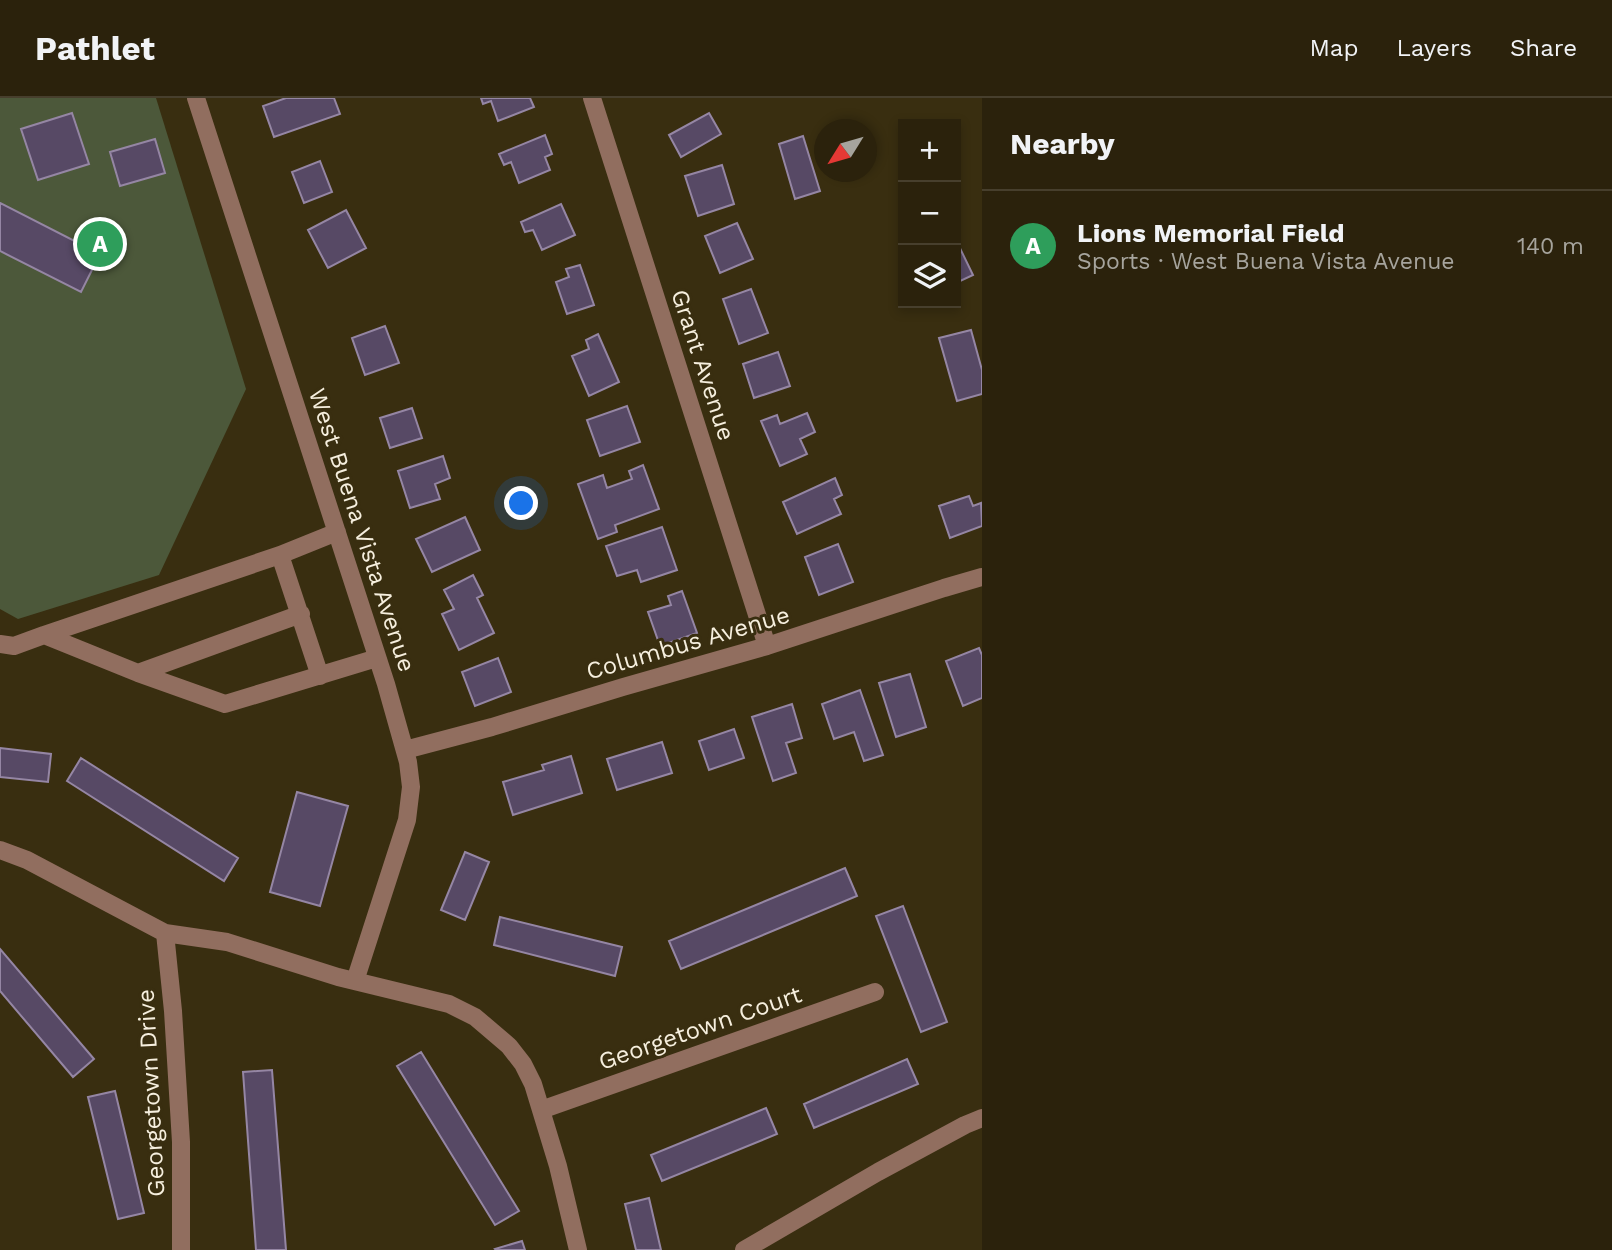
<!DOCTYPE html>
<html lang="en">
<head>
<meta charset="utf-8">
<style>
	:root { --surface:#2b220c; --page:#372f1a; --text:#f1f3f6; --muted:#a6a49d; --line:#473f2d; --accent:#93b7fd }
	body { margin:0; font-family:"Work Sans",sans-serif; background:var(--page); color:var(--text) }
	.controls { position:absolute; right:21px; top:21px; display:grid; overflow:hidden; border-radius:0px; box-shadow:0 4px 10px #0003 }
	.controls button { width:63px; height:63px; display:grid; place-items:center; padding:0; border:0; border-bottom:2px solid var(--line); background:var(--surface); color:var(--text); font:35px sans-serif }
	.compass { position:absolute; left:814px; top:21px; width:63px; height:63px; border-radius:50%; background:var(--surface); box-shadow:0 4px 10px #0003; rotate:233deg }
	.you { position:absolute; left:522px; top:406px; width:24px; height:24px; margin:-18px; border:5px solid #fff; border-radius:50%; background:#1a73e8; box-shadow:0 0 0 10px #1a73e833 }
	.badge { display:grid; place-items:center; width:46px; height:46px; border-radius:50%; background:var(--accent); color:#fff; font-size:23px; font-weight:700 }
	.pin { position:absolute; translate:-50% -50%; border:4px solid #fff; box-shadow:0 2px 7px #0006 }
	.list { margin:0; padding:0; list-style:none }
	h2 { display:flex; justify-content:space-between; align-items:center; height:91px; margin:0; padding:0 28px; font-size:30px }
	h2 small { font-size:23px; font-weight:400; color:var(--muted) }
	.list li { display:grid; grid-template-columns:46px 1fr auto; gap:21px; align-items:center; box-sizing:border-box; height:112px; padding:0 28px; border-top:2px solid var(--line) }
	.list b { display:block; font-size:26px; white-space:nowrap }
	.list p { margin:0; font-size:23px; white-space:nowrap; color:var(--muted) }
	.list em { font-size:23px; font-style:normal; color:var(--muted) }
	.icon { flex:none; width:38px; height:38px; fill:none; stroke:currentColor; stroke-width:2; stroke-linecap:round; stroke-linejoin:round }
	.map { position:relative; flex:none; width:982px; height:1152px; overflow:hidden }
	header { display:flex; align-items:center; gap:42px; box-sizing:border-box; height:98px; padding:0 35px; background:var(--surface); border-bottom:2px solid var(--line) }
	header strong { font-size:33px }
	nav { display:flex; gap:38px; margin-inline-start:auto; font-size:24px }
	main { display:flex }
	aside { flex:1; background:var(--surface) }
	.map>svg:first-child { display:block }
	.green { fill:#4c583a }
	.building { fill:#574965; stroke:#9586a4; stroke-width:2 }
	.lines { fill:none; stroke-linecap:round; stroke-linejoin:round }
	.minor { stroke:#916e5f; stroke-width:18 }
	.labels { text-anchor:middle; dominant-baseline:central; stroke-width:6; stroke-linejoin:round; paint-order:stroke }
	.street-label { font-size:24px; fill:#f6efde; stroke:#392e10 }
</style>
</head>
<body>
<header>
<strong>Pathlet</strong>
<nav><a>Map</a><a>Layers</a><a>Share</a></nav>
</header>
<main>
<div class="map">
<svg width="982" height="1152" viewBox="0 0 982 1152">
	<rect width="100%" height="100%" fill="#392e10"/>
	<!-- green -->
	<path class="green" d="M0 0H156L246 291 159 477 18 521 0 511Z"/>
	<!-- building -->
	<path class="building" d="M286 0H334L340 16 274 39 263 8Z
		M481 0H530L534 9 498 23 491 3 483 6Z
		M72 15 89 66 38 82 21 31Z
		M709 15 721 36 681 59 669 37Z
		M545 37 552 56 545 59 550 72 519 85 511 64 504 67 499 56Z
		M803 38 820 93 795 101 779 46Z
		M155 41 165 75 120 88 110 54Z
		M320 63 332 94 304 105 292 74Z
		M722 67 734 106 698 118 685 78Z
		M0 105 100 156 81 194 0 153Z
		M561 106 575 137 542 152 533 132 525 134 521 124Z
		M346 112 366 150 328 170 308 132Z
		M737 125 753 161 720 175 705 138Z
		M956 142 973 177 956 185Z
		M580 167 594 207 567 216 556 184 569 179 566 171Z
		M751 191 768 235 739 246 723 201Z
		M385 228 399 265 365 277 352 240Z
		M971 232 982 272V296L957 303 939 240Z
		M598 236 619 284 589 298 572 258 589 251 586 242Z
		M778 254 790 288 754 300 743 266Z
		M627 308 640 344 600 358 587 322Z
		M412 310 422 340 390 350 380 320Z
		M807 315 815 334 800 341 807 356 780 368 761 323 777 317 780 326Z
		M443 358 450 380 435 386 440 401 410 410 398 373Z
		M643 367 659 411 615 427 617 434 598 441 578 386 603 377 607 390 632 381 629 373Z
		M835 380 842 397 834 401 841 416 797 436 783 404Z
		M969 398 973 408 981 405 982 428 950 440 939 408Z
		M465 419 480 452 432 474 416 441Z
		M662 429 677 472 641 484 637 472 617 478 606 448Z
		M838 446 853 484 819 497 805 459Z
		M473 477 483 497 477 500 494 535 459 552 442 516 454 511 444 492Z
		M682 493 697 535 660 548 648 514 671 507 668 498Z
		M979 550 982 557V600L963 608 946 563Z
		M498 560 511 594 475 608 462 574Z
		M910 576 926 629 896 639 879 585Z
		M860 592 883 657 864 663 854 634 834 641 822 606Z
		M792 606 802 640 786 645 796 675 773 683 752 619Z
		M734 631 744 660 709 672 699 643Z
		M662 644 672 675 617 692 607 661Z
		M0 650 51 656 48 684 0 679Z
		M571 658 582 695 513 717 503 684 544 672 542 667Z
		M81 660 238 760 224 783 67 683Z
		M297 694 348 708 320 808 270 794Z
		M465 754 489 764 465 822 441 812Z
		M845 770 857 798 681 871 669 843Z
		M903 808 947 924 921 934 876 818Z
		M500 819 622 849 615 878 494 847Z
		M0 851 94 961 73 979 0 893Z
		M421 954 519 1113 495 1127 397 968Z
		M907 961 918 986 814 1030 804 1006Z
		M272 972 286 1152H256L243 974Z
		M115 993 144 1115 118 1121 88 999Z
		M766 1010 777 1036 662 1083 651 1057Z
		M649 1100 661 1152H636L625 1106Z
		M522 1143 525 1152H496L495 1151Z"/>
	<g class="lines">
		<!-- minor -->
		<path class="minor" d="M196 0 386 586 408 664 411 689 407 722 355 883
			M592 0 767 548
			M280 457 320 578
			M301 516 138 575 225 606 377 560
			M0 546 14 548 44 537
			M138 575 44 537 280 457 337 434
			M405 652 492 629 623 589 767 548 944 490 982 479
			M0 752 27 762 165 835 173 913 181 1044V1152
			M165 835 227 844 338 879 449 906 475 919 509 948 523 966 533 986 558 1068 578 1152
			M541 1012 875 894
			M744 1152 878 1074 965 1027 982 1020"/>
	</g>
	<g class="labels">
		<!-- street labels -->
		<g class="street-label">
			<text transform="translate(703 267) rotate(72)">Grant Avenue</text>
			<text transform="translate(362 432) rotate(72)">West Buena Vista Avenue</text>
			<text transform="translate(688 545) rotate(-16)">Columbus Avenue</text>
			<text transform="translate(700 930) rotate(-19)">Georgetown Court</text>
			<text transform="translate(151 995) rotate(-93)">Georgetown Drive</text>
		</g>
	</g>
</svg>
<div class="controls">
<button>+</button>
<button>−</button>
<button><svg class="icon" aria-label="layers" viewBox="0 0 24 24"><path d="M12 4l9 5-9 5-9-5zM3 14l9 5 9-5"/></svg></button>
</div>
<svg class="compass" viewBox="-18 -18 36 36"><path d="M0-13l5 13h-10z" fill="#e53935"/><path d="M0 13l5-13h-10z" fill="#a6a49d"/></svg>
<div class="you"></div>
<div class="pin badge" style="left:100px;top:146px;background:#2e9e5b">A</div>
</div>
<aside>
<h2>Nearby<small></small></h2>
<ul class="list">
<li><span class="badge" style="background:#2e9e5b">A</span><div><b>Lions Memorial Field</b><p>Sports · West Buena Vista Avenue</p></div><em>140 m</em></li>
</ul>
</aside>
</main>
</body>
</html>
